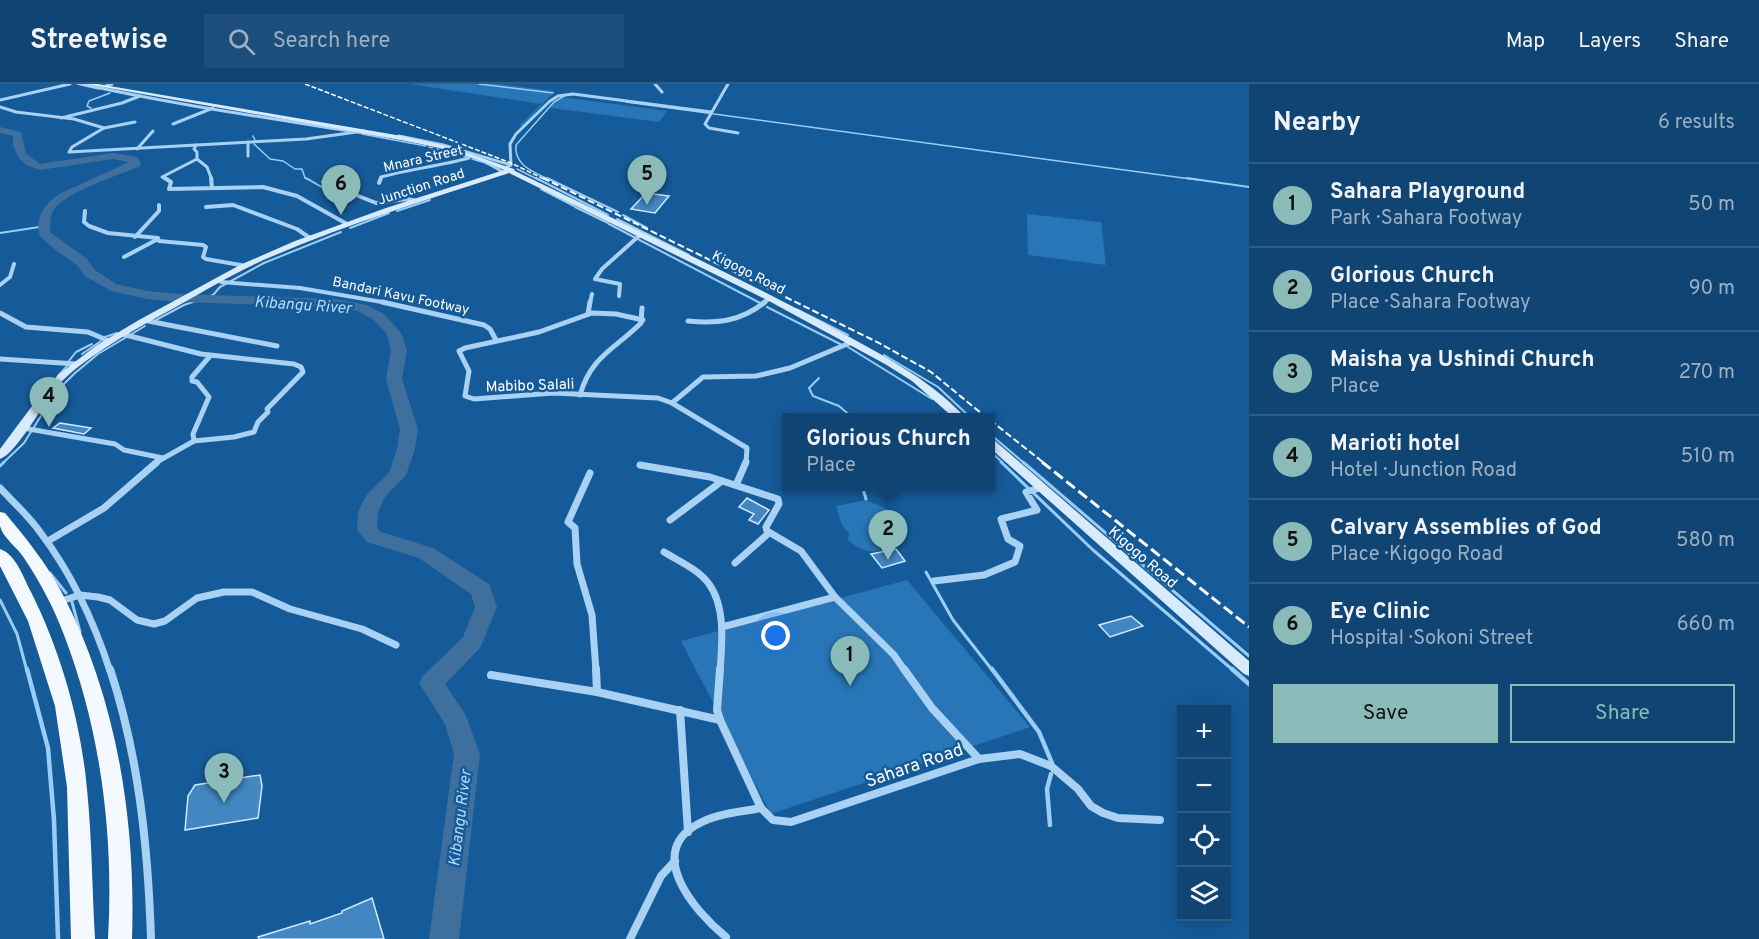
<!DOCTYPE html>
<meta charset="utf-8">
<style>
:root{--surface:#104473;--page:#1e4e7b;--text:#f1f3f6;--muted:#9cb0c4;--line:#305c85;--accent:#8bbbb9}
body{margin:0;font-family:Overpass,sans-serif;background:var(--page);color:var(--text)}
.controls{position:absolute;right:18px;bottom:18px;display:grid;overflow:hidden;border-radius:0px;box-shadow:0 3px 15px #0003}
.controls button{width:54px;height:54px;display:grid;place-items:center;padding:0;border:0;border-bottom:2px solid var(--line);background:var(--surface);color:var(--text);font:30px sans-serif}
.you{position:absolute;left:776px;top:552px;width:21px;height:21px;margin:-15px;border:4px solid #fff;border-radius:50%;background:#1a73e8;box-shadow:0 0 0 9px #1a73e833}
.badge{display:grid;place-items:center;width:39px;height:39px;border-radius:50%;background:var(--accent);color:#111;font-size:20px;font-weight:700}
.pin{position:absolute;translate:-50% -50px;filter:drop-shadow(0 2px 3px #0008)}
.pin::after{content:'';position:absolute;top:32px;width:21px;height:18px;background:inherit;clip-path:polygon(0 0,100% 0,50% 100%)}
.popup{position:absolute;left:782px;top:329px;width:213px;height:78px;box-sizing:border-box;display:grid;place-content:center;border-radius:0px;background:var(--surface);filter:drop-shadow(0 2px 4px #0005);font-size:20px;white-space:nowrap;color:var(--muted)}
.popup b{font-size:22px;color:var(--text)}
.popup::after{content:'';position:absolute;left:50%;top:100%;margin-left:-12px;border:12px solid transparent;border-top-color:var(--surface)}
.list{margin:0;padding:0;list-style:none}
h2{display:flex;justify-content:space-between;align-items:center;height:78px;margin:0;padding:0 24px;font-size:26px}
h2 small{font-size:20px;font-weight:400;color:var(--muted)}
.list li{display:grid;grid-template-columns:39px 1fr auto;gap:18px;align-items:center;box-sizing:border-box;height:84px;padding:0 24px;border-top:2px solid var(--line)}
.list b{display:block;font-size:22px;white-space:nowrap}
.list p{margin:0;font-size:20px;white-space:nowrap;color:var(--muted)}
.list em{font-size:20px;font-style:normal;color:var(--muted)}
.actions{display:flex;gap:12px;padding:18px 24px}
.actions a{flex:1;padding:14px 0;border:2px solid var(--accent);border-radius:0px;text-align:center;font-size:21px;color:var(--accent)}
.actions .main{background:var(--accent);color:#111}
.icon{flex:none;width:33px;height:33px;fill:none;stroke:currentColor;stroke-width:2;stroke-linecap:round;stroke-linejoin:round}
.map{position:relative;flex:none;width:1249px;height:855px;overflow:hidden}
header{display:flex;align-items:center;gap:36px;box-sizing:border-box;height:84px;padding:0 30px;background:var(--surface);border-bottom:2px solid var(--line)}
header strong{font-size:28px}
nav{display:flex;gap:33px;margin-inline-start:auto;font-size:21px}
.search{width:420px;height:54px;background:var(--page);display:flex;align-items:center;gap:15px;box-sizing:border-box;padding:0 21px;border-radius:0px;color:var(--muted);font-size:22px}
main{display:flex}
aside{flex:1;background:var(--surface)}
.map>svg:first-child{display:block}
.green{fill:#2875b7}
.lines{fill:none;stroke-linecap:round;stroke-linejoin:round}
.stream-far3{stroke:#9acdf5;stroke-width:1.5}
.stream-far2{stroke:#9acdf5;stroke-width:2}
.stream-far1{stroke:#9acdf5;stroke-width:3}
.stream{stroke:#9acdf5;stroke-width:4.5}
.river{fill:#3f709d;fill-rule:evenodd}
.building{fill:#4287c2;stroke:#d0e8fd;stroke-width:1.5}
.street-far4{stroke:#a8d1f3;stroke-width:3}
.street-far3{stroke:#a8d1f3;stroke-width:4}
.street-far2{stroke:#a8d1f3;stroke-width:5}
.street-far1{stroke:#a8d1f3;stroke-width:7}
.street{stroke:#a8d1f3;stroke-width:8}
.secondary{fill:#d7ebfc;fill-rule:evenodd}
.primary{fill:#f4f9ff;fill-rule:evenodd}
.rail-far2{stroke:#fff;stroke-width:1.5;stroke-dasharray:5 2;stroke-linecap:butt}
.rail-far1{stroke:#fff;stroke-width:2;stroke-dasharray:7 3;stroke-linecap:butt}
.rail{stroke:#fff;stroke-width:3;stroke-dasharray:11 4.5;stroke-linecap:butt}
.labels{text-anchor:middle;stroke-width:5;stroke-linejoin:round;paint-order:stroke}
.far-street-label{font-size:14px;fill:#fff;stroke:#155b99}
.street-label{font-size:15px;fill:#fff;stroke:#155b99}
.water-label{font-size:16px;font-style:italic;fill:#b5daf9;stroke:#155b99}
.near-street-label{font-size:18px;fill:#fff;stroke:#155b99}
</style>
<header>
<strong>Streetwise</strong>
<div class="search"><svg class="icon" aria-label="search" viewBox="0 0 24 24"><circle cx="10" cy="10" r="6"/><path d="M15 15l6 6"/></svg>Search here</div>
<nav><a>Map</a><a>Layers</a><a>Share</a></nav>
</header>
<main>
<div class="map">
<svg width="1249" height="855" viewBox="0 0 1249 855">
<rect width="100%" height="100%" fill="#155b99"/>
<g class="green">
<polygon points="410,0 499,0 555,7 523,42 519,42 541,20"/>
<polygon points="563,13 569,14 667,27 659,38 551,24 553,18"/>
<polygon points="1027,130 1101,138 1106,181 1028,171"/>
<path d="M866,416L887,425L886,434L894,438V445L883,446L887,465C873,470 859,467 848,456L849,449L842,441L836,422Z"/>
<polygon points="907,496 1030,643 771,730 681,557"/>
</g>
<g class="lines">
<g class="stream-far3">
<polyline points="77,0 99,5"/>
<polyline points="479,0 553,9"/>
<polyline points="626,18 1198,96"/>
<polyline points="91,24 87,22 89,17 110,9"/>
<polyline points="362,50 426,62"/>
<polyline points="253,52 255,56"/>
<polyline points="254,60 270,75 283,77 295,85 302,85 305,94 310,96"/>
<polyline points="429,63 467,73"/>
<polyline points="472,75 482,78"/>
<polyline points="517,85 539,96"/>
<path d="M550,96C534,88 514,82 516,61L554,18L564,12"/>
</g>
<g class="stream-far2">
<polyline points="306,94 332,109 343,122"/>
<polyline points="536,94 608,131"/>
<polyline points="547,94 618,128"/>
<polyline points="1187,94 1249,103"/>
<polyline points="541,105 574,122"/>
<polyline points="575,123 608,139"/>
<polyline points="397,127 430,116"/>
<polyline points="623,131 647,144"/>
<polyline points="617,135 689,171"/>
<polyline points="609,140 762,220"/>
<polyline points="350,144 389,129"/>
<polyline points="0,149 46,142"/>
<polyline points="767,223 842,261"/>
<polyline points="796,225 848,251"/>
<polyline points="154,237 184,221 213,211 220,203 264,179 341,148"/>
<polyline points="105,253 117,249"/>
<polyline points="848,263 932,315"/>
<polyline points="82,270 101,257"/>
<polyline points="884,271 938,303 971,334"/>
<polyline points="68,278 76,268 92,260"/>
<polyline points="58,292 68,281"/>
<polyline points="819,294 809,304 813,312 839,322 853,334"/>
<polyline points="990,350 1024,379"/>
<polyline points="991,368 1003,379"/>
<polyline points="3,379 24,359 56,308 75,289 98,270 145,242"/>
</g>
<g class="stream-far1">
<polyline points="1001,378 1093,466 1234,587"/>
<polyline points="1023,378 1249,572"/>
<polyline points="0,382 4,378"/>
<polyline points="862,402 866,415"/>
<polyline points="926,488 953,536 993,587"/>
<polyline points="50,489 66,509"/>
<polyline points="0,516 17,550 27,587"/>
<polyline points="72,518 80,548"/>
</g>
<g class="stream">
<polyline points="27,585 48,664 54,736 58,855"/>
<polyline points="992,585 1039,648 1052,679"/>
<polyline points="1232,585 1249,600"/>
<polyline points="1050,741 1047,705 1051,690"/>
</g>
<path class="river" d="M0,43L21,48L26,70L40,80L113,69L137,73L141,80L140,82C119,92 61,108 52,129C49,135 51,142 50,148L87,175L95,186L116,200L147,207L180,210L335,215L367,221L384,230L401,249L407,266L402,295L418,345L415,365L406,391L385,413L378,428L377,444L381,448L433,464L489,500L497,523L480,564L445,600L465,630L480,670L459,855H429L454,670L445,640L419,599L423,592L463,553L475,523L471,510L419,474L367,458L357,446L358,428L367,410L389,389L397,365L400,345L386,295L391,266L387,250L374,236L358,227L335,223L180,218L147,215L111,207L85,192L77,181L54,165L40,152C34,133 45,120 59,110L129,78L113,75L40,86L26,81L18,73L13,61V52L0,49Z"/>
</g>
<g class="building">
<polygon points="646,109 669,112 655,129 631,125"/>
<polygon points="60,339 91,344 84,350 53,344"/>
<polygon points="747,414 769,426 758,440 749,436 754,430 739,423"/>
<polygon points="896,465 905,477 882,484 871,470"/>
<polygon points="1131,532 1143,542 1110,553 1099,541"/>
<polygon points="260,691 262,702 258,734 185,746 188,712 195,701"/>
<polygon points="372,814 384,855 259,855 258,853 310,837 310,840 342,829 342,827"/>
</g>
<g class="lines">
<g class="street-far4">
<path d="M82,0C162,18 243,30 324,43C380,52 457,57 504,89"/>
<polyline points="655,0 662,8"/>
<polyline points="728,0 705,40 709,44 738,49"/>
<polyline points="106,2 112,0"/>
<polyline points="0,16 70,0"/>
<polyline points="0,23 16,28 74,35 104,44 72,63 69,68 306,55 364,47"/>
<polyline points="61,34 122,19 140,12"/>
<polyline points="173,40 213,24"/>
<polyline points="104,44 135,38"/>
<polyline points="399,52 443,61 511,81"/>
<polyline points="248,58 248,72"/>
<polyline points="137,65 153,47"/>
<polyline points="197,75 207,83 212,96"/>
<polyline points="507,83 511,81 510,60 516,50 550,17 558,12 573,10 711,28"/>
<polyline points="167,96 162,93 197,75 197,68 194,65 196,61"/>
<path d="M380,96L381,93C410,85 440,82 469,74"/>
</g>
<g class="street-far3">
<polyline points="165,94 171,98 169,105 263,103 297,112 347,140"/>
<polyline points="211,94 212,104"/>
<polyline points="323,98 376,119 407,115 417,117"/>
<polyline points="379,99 381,94"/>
<polyline points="206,123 233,121 297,145 310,154"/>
<polyline points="85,127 84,138 89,142 108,149 158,154 159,157 203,161 206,163 203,173 206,175 246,182"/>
<polyline points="135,153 159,127 159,121"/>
<polyline points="124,173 158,155"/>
<polyline points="221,198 300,204 388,219"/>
<polyline points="0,201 10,193 14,180"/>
<polyline points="619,212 620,200 595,195 602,185 640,151"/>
<polyline points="590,219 592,210"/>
<polyline points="763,219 770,214"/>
</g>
<g class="street-far2">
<polyline points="382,218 484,241 490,245 496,256"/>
<polyline points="0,229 26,243 88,248 109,257"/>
<polyline points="588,230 590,218"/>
<polyline points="643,236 616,230 592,229 539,248 465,264 459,267 469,287 465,312 474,315 553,309 658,314 672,319 747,364 746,379"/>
<polyline points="148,237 277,262"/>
<path d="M688,237C718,240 741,237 765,218"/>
<polyline points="122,250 201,270 294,280 301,283 303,288 267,325 268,328 258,338 254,348 234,353 194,357 193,350 209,313 197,298 192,297 192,293 210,272"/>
<polyline points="0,275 77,280"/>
<path d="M580,311C591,272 615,265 641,239L642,224"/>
<polyline points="672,319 703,293 756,292 790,284 852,258"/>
<polyline points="23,344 115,360 124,366 163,374"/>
<polyline points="155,379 194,357"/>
</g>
<g class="street-far1">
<polyline points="640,381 710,393 778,415 779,420 766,443 767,447 801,467 835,513 894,571 905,587"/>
<polyline points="590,389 568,438 575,444 577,480 592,531 596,587"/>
<polyline points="736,401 746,378"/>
<path d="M0,404C13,418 29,432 40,448C72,490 94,538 110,587"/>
<polyline points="670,436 722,397"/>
<polyline points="48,457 104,424 157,378"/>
<path d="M664,468C679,477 699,486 709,500C726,523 722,561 720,587"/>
<polyline points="735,479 769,449"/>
<polyline points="934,497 984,491 1015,478 1020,462 1008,455 1001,435 1037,426 1026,408 1040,404"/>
<polyline points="58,518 80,511 98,513 110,516 137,536 154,540 165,537 197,514 224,508 252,508 290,525 362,545 396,561"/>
<polyline points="722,543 835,513"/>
</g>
<g class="street">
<path d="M110,585C139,673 148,763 151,855"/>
<polyline points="596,585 597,608"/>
<polyline points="720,585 717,626 720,636 761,724 773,736 791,738 979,675 1020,670 1051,682 1078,705 1091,722 1103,729 1118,734 1160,736"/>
<polyline points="904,585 932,624 979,675"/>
<polyline points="491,591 597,608 720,636"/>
<polyline points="680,626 688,748"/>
<path d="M726,853C694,827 642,766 702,738C720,729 741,728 761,724"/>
<polyline points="630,855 661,792 675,777"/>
</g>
<g class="secondary">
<path d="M86,0H98L402,52L450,63L514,85L515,87C617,137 721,184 822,238C872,266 926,291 966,334H954L912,297L885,280L767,216L509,89C430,115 350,139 273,172C239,186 208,205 176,223C152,236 128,249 105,264C87,276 69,288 56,304C43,320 16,370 0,375V365L41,310L58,291L97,261L139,236L240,181L295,157L386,124L504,86C472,71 437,63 402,56Z"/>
<polygon points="990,355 994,356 1249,577 1249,592 1244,590 990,364"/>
</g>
<g class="primary">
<path d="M0,428L5,429C26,454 46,479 61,507C117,613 136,737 132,855H108C114,752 101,647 64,551C54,524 40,498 24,474C18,464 2,453 0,442C0,438 0,432 0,428Z"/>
<path d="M0,465C16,470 24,495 31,508C61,568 81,638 87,705C92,755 92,805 95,855H71L67,703L55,622L28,537L0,482Z"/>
</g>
<polyline class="rail-far2" points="305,0 511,79 546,96"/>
<g class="rail-far1">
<polyline points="543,94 879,259 931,288 987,334"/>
<polyline points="990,336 1044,379"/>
</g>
<polyline class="rail" points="1042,378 1249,543"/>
</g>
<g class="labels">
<g class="far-street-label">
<text transform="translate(423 74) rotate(-13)" y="5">Mnara Street</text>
<text transform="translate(421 102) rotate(-18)" y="5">Junction Road</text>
<text transform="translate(749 188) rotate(27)" y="5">Kigogo Road</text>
<text transform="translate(401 211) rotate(12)" y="5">Bandari Kavu Footway</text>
</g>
<g class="street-label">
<text transform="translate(530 301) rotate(-2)" y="5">Mabibo Salali</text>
<text transform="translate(1143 473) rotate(41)" y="5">Kigogo Road</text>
</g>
<g class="water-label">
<text transform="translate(303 220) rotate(4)" y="6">Kibangu River</text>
<text transform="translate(459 734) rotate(-83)" y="6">Kibangu River</text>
</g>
<g class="near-street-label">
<text transform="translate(914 681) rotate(-19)" y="6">Sahara Road</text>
</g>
</g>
</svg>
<div class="controls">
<button>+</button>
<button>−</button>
<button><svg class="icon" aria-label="locate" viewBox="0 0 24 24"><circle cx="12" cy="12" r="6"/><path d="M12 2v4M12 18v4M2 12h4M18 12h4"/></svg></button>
<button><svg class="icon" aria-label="layers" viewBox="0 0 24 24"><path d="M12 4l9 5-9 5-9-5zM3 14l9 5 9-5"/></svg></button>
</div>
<div class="you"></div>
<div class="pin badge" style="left:850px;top:602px">1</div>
<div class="pin badge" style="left:888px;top:476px">2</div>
<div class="popup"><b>Glorious Church</b>Place</div>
<div class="pin badge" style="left:224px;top:719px">3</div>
<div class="pin badge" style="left:49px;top:343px">4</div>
<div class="pin badge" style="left:647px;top:121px">5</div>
<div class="pin badge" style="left:341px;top:131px">6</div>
</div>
<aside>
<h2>Nearby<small>6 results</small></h2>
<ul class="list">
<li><span class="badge">1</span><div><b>Sahara Playground</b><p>Park · Sahara Footway</p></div><em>50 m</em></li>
<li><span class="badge">2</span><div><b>Glorious Church</b><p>Place · Sahara Footway</p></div><em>90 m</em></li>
<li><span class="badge">3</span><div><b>Maisha ya Ushindi Church</b><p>Place</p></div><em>270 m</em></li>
<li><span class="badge">4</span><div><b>Marioti hotel</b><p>Hotel · Junction Road</p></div><em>510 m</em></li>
<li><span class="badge">5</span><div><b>Calvary Assemblies of God</b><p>Place · Kigogo Road</p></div><em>580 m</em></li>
<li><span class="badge">6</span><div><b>Eye Clinic</b><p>Hospital · Sokoni Street</p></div><em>660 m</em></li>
</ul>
<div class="actions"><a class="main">Save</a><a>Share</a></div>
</aside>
</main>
